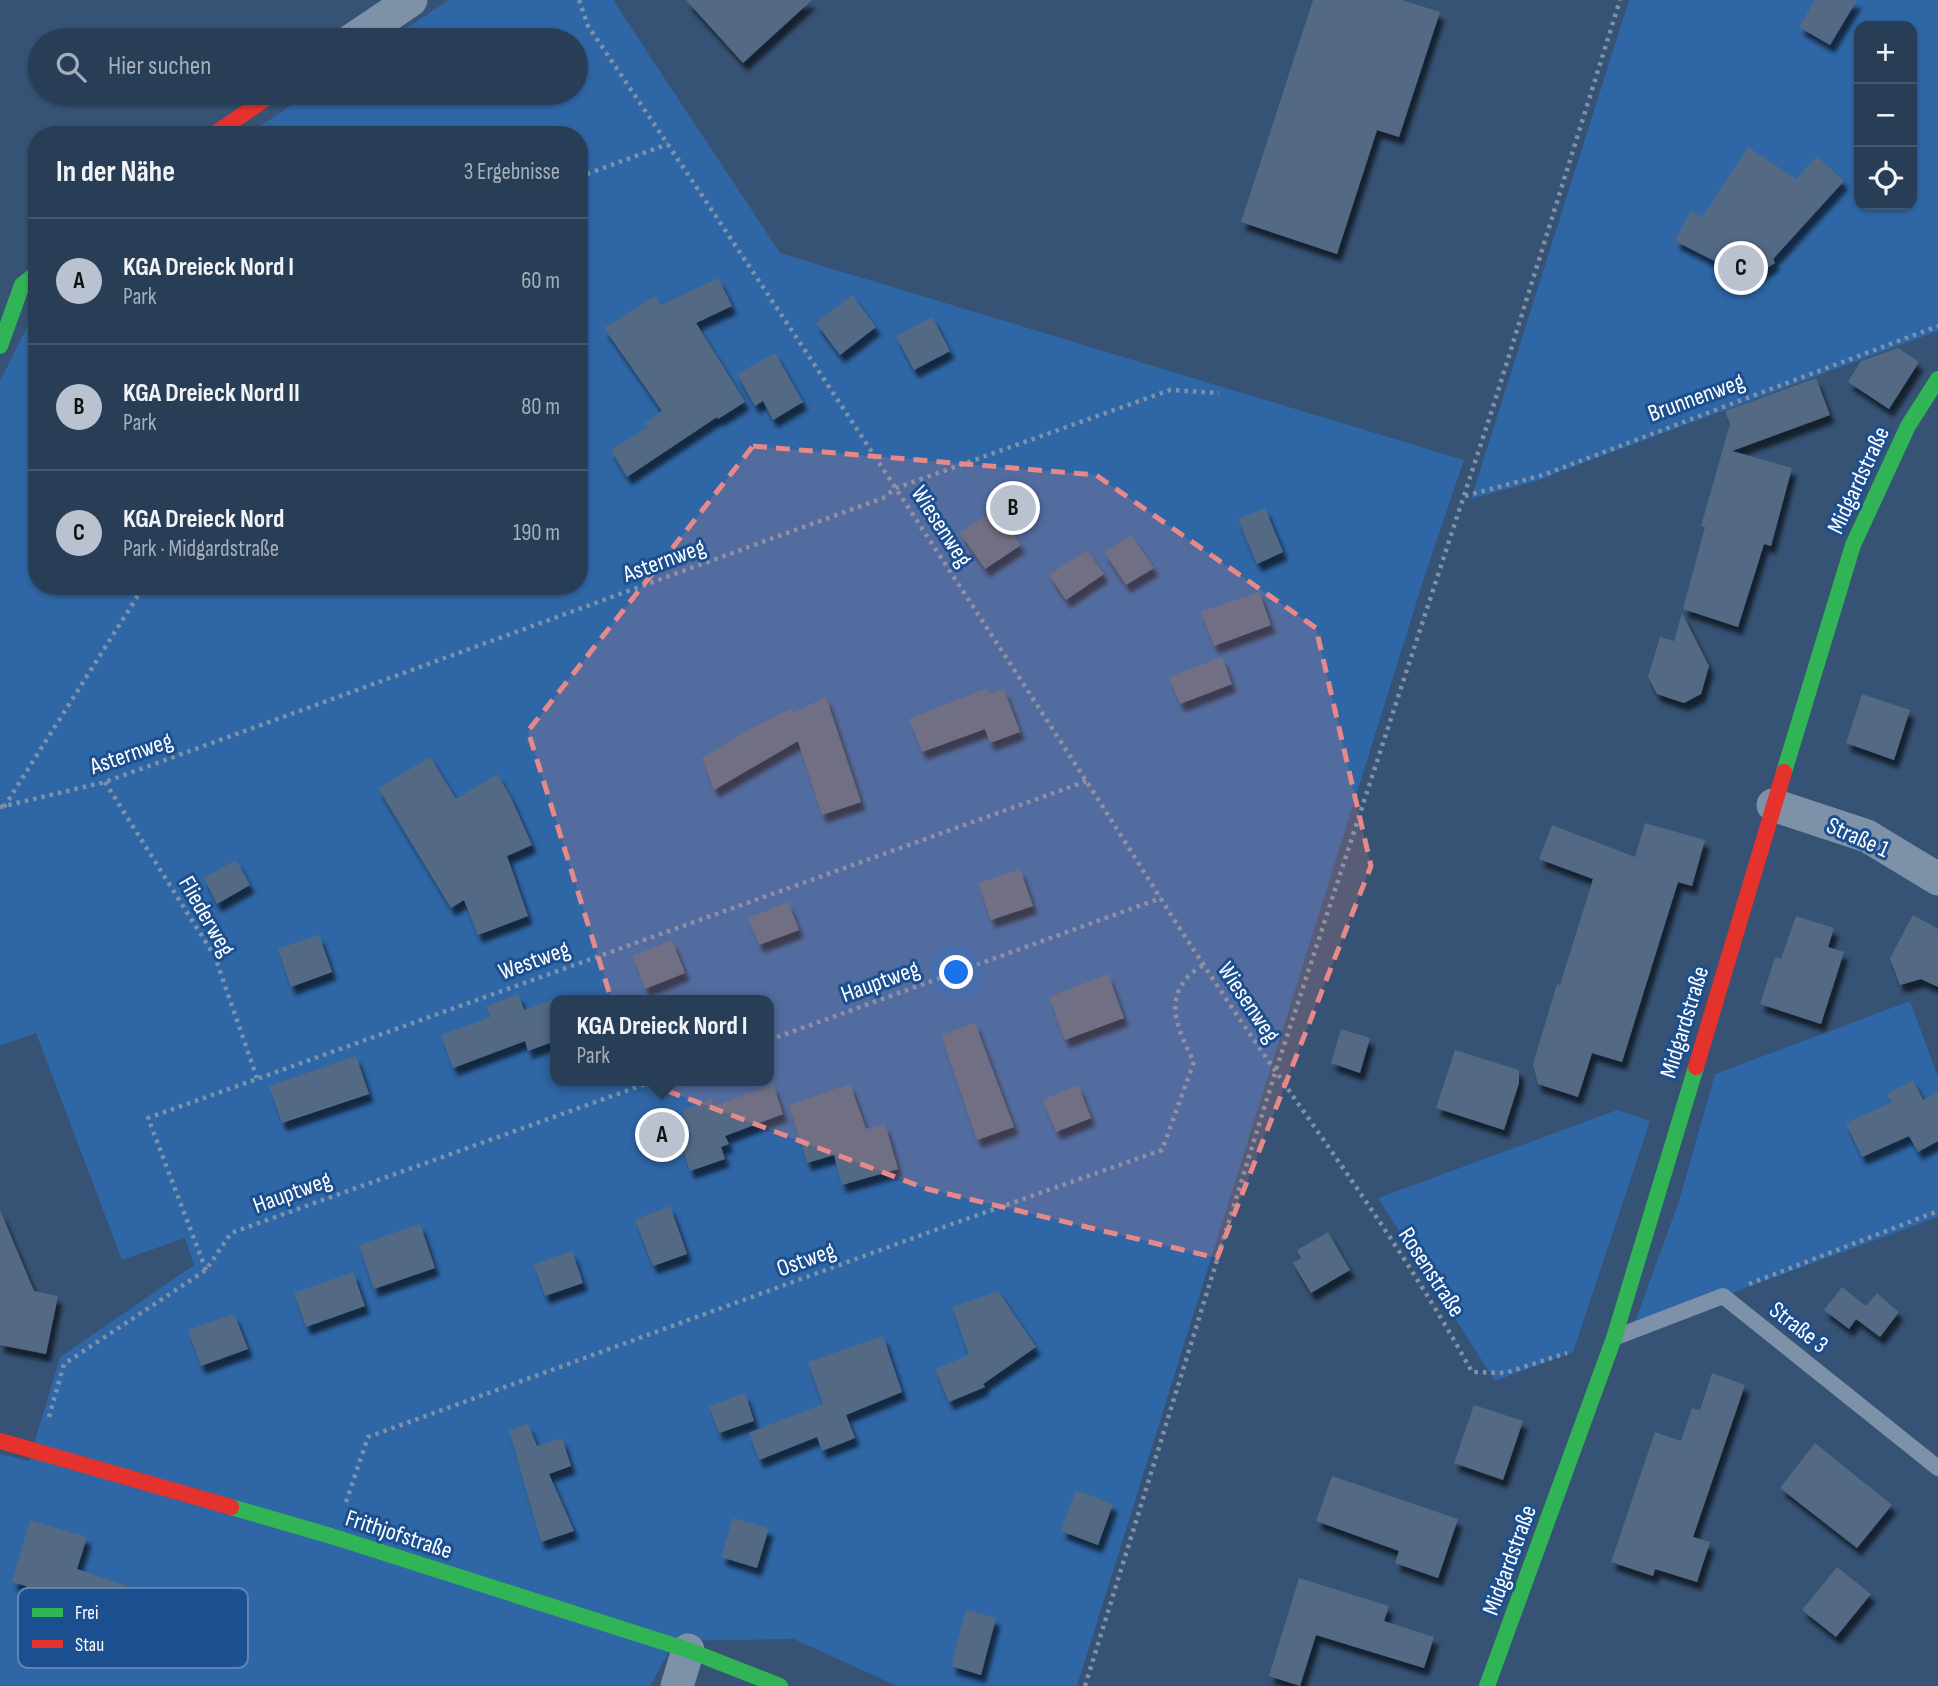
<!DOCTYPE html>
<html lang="de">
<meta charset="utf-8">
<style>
:root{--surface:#283e57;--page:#344961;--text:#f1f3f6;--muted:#a5aeba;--line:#44576d;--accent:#b9c2ce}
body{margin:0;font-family:"Sofia Sans Condensed",sans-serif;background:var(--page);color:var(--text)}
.controls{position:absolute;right:21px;top:21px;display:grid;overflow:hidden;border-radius:14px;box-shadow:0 2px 5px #0004}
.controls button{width:63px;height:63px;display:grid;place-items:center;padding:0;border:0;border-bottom:2px solid var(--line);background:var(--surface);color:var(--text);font:35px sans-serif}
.you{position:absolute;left:957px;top:973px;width:24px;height:24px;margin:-18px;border:5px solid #fff;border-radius:50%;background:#1a73e8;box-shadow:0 0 0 10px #1a73e833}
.badge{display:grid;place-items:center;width:46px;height:46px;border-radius:50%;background:var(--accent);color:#111;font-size:23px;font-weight:700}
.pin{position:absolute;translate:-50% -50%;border:4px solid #fff;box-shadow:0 2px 7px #0006}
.popup{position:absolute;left:550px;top:995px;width:224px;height:91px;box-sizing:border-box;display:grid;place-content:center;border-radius:14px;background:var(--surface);filter:drop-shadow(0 2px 5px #0005);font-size:23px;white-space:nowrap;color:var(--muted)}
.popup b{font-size:26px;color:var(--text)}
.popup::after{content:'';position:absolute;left:50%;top:100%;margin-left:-14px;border:14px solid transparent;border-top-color:var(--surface)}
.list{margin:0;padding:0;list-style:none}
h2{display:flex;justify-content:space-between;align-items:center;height:91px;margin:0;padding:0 28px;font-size:30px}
h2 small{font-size:23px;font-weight:400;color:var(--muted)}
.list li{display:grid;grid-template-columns:46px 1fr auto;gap:21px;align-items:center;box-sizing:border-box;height:126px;padding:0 28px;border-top:2px solid var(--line)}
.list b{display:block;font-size:26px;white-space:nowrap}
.list p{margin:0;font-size:23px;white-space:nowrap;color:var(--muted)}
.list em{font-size:23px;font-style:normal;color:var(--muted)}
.icon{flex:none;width:38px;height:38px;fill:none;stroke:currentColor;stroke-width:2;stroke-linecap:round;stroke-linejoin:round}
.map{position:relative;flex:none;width:1938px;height:1686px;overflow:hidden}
.search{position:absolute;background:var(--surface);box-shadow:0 2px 5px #0004;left:28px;top:28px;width:560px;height:77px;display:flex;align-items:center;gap:18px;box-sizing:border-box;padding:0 24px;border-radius:38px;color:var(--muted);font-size:26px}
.panel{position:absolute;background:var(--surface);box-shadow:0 2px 5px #0004;left:28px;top:126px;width:560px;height:469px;border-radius:28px}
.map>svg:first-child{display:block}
.green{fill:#2f66a5;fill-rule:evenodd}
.building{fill:#526984;filter:url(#shadow)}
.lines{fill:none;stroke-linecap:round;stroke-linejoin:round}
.path{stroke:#7d92a8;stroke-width:4.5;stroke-dasharray:3.5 5;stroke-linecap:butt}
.lane{stroke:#7d92a8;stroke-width:16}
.street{stroke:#7d92a8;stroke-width:33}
.fast{stroke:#30b455;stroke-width:16}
.jam{stroke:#e5322d;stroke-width:16}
.marked{fill:#e88989;fill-opacity:0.2;stroke:#e88989;stroke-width:5;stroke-dasharray:14 9;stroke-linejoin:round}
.labels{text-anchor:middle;stroke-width:6;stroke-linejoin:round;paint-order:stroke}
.street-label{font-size:24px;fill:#fff;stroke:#1b4f8f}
.key{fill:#1b4f8f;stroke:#5f84b1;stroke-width:2}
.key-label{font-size:19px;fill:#fff}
</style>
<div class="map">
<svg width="1938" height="1686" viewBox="0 0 1938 1686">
<defs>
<filter id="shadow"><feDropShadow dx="4.5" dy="8" stdDeviation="2" flood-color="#0009"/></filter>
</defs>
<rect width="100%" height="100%" fill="#365274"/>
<g class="green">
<path d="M449,0H613L780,253L1464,460L1426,572L1077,1686H897L794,1639L675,1641L650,1686H0V1454L29,1461L60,1357L194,1265L185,1238L122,1260L36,1033L0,1046V381L37,307V586H579V135H247L309,93H576V40H388ZM555,1000H769V1081H555Z"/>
<path d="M1629,0H1938V331L1556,473L1544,479L1471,499ZM1859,26H1912V205H1859Z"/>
<polygon points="1910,1001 1938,1077 1938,1217 1632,1330 1679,1201 1715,1074"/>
<polygon points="1617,1110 1650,1121 1573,1352 1495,1381 1378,1198"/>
</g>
<g class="building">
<polygon points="686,0 812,0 743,63"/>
<polygon points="1313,0 1402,0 1440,12 1399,137 1377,130 1337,254 1241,222"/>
<polygon points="1815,0 1857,0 1830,45 1799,27"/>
<polygon points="1748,147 1796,179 1817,156 1844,181 1773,259 1775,263 1750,279 1675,241 1690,211 1702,217"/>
<polygon points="718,278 732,306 696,323 745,402 718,419 717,417 627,477 611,450 648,427 645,423 662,411 604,328 655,296 661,305"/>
<polygon points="852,295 876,327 840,355 816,323"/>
<polygon points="932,317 950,351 914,370 896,336"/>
<polygon points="1898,348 1919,362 1889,409 1848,382 1861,361"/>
<polygon points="775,353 803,402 773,420 763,401 755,406 737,374"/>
<polygon points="1816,378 1830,415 1732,451 1792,468 1771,546 1764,544 1738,627 1683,609 1705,527 1701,526 1730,424 1725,411"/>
<polygon points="1265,508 1283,552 1257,564 1238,519"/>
<polygon points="996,509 1021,545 985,569 960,533"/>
<polygon points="1131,535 1154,568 1126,585 1104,552"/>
<polygon points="1087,550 1104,574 1066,600 1049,575"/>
<polygon points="1259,592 1271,625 1214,646 1201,612"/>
<polygon points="1682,613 1709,666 1701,694 1684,703 1657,694 1648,677 1660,637 1674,641"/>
<polygon points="1222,657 1232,684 1180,704 1169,677"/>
<polygon points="987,688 990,694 1004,689 1020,732 990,743 985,729 922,752 909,719"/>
<polygon points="1862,694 1910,710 1894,760 1846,743"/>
<polygon points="826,697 861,802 822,815 798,741 714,790 702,758 745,732 791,708 793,713"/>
<polygon points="430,757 456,799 497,774 511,798 532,845 507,856 528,916 478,935 464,900 451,908 378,788"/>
<polygon points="1645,823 1705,840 1692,886 1678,882 1622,1062 1592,1053 1578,1097 1538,1084 1533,1064 1557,984 1560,985 1593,879 1539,859 1552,825 1635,857"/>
<polygon points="236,860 250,885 217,904 204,878"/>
<polygon points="1020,869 1033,906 991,920 978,883"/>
<polygon points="788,902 799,930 759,945 748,918"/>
<polygon points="1913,915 1938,929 1938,987 1921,979 1900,985 1890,958"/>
<polygon points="1796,916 1834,928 1828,947 1844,952 1821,1024 1760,1004 1775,957 1781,959"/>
<polygon points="319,935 332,972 291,987 278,949"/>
<polygon points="672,940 685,973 645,989 633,956"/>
<polygon points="1108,974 1124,1018 1065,1040 1049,997"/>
<polygon points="518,994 524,1010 555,999 555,1041 528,1051 525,1041 453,1068 441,1035 490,1017 486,1006"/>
<polygon points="975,1023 1014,1127 977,1140 941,1035"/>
<polygon points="1341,1029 1370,1038 1360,1073 1331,1063"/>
<polygon points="1455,1050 1519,1070 1519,1083 1504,1130 1436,1108"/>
<polygon points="356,1056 369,1094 282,1123 269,1086"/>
<polygon points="1913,1080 1923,1100 1938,1092 1938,1141 1918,1152 1909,1136 1862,1157 1846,1123 1892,1102 1887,1094"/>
<polygon points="773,1084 783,1114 725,1136 729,1144 721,1147 725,1159 690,1171 680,1140 691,1136 682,1110 712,1099 714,1106"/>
<polygon points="850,1084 866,1129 885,1124 898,1169 842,1185 834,1155 807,1163 789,1105"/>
<polygon points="1078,1085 1091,1118 1056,1132 1043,1100"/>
<polygon points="670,1206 687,1254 653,1266 635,1220"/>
<polygon points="0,1210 34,1291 58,1296 46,1354 0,1345"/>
<polygon points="420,1224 435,1268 374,1289 359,1245"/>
<polygon points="1328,1232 1350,1270 1311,1293 1293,1263 1301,1258 1297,1250"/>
<polygon points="572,1251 583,1283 545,1296 534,1264"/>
<polygon points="353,1272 365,1306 306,1327 294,1293"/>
<polygon points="1842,1287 1866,1306 1877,1293 1899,1312 1880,1337 1856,1319 1849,1329 1824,1310"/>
<polygon points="998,1291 1036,1347 983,1384 985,1387 949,1402 935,1369 969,1355 952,1307"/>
<polygon points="234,1314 248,1349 201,1366 188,1330"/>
<polygon points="883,1336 902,1392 846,1415 855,1438 822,1451 817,1437 759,1460 749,1433 823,1404 808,1362"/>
<polygon points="1712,1373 1745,1385 1693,1537 1710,1542 1697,1582 1655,1569 1653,1576 1611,1562 1655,1432 1681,1441 1692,1408 1700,1410"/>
<polygon points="745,1393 754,1421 719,1433 709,1406"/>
<polygon points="1474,1405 1523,1421 1503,1480 1454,1463"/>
<polygon points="528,1424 537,1446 562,1438 571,1466 549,1474 574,1531 541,1542 509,1430"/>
<polygon points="1815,1443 1892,1505 1857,1548 1780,1488"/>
<polygon points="1332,1476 1458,1519 1438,1578 1395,1563 1399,1551 1316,1521"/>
<polygon points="1076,1490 1113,1504 1098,1545 1061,1531"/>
<polygon points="733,1518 769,1528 757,1568 721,1557"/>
<polygon points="30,1520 87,1537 77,1569 229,1620 180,1634 67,1598 60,1620 38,1613 26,1586 12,1582"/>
<polygon points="1837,1567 1871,1594 1836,1637 1802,1610"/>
<polygon points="1299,1578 1389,1606 1384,1621 1434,1637 1424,1668 1316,1635 1300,1686 1269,1676"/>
<polygon points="966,1610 996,1618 981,1675 951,1666"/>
</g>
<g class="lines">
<g class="path">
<path d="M579,0L588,26C756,274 920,524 1083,776C1124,839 1163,904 1205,967C1293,1102 1394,1230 1472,1372L1505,1373L1567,1353"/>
<polyline points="579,177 668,144"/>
<polyline points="1465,496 1543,475 1938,326"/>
<polyline points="105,782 215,957 257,1078"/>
<polyline points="0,807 105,782 883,498 896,488 1170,390 1219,393"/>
<polyline points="4,807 144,586"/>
<polyline points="769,1040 1161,898"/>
<polyline points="206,1270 148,1118 1087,781"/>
<polyline points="1749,1284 1938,1211"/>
<polyline points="49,1417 64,1364 206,1270 231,1233 654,1081"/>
<path d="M346,1502L368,1437L938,1229L1162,1150L1194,1062C1181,1036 1164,1005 1186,979C1190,973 1198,969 1203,965"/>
<polyline points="1085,1686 1275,1073 1493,407 1620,0"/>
</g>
<polyline class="lane" points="1616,1337 1723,1296 1938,1468"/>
<g class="street">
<polyline points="352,40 411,0"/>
<polyline points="1773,805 1867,836 1938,879"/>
<polyline points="677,1686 688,1650"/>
</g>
<g class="fast">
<polyline points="0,346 22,285 37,273"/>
<polyline points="1784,772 1853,545 1908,426 1938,379"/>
<polyline points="231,1507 331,1536 688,1650 780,1686"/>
<polyline points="1487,1686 1614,1338 1696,1067"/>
</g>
<g class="jam">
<polyline points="213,135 274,93"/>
<polyline points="1696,1067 1784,772"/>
<polyline points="0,1441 231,1507"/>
</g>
</g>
<path class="marked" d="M753,446L1096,475L1316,628L1371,866L1217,1258L927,1189L636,1079L528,731Z"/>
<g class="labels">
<g class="street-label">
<text transform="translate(1696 397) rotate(-20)" y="8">Brunnenweg</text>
<text transform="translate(1858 480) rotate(-65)" y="8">Midgardstraße</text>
<text transform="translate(942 526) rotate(57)" y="8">Wiesenweg</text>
<text transform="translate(664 560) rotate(-20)" y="8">Asternweg</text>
<text transform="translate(131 753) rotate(-19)" y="8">Asternweg</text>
<text transform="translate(1858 837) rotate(24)" y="8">Straße 1</text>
<text transform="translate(207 916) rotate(60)" y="8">Fliederweg</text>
<text transform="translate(534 960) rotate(-20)" y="8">Westweg</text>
<text transform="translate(880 981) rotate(-20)" y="8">Hauptweg</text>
<text transform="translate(1249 1002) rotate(56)" y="8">Wiesenweg</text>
<text transform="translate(1684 1022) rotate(-73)" y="8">Midgardstraße</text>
<text transform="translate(292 1192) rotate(-20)" y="8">Hauptweg</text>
<text transform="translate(806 1259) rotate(-20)" y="8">Ostweg</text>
<text transform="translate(1432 1272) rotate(57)" y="8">Rosenstraße</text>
<text transform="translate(1799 1327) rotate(38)" y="8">Straße 3</text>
<text transform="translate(399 1534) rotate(18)" y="8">Frithjofstraße</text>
<text transform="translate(1509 1560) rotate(-70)" y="8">Midgardstraße</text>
</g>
</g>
<rect x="18" y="1588" width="230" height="80" rx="10" class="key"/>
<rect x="32" y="1608" width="31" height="9" fill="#30b455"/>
<rect x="32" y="1640" width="31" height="8" fill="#e5322d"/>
<g class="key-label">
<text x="75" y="1619">Frei</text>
<text x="75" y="1651">Stau</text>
</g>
</svg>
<div class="controls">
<button>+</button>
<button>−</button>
<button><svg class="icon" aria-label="locate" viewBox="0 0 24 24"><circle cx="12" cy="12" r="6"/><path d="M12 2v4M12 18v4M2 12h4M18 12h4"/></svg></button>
</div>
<div class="you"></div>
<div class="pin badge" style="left:662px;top:1135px">A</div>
<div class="popup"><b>KGA Dreieck Nord I</b>Park</div>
<div class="pin badge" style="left:1013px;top:508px">B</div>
<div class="pin badge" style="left:1741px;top:268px">C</div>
<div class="search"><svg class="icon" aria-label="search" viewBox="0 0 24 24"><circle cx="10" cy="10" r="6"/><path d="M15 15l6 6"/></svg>Hier suchen</div>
<section class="panel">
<h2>In der Nähe<small>3 Ergebnisse</small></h2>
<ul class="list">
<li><span class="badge">A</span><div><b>KGA Dreieck Nord I</b><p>Park</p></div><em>60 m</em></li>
<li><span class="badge">B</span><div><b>KGA Dreieck Nord II</b><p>Park</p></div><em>80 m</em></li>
<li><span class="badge">C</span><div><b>KGA Dreieck Nord</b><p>Park · Midgardstraße</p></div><em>190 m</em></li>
</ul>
</section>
</div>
